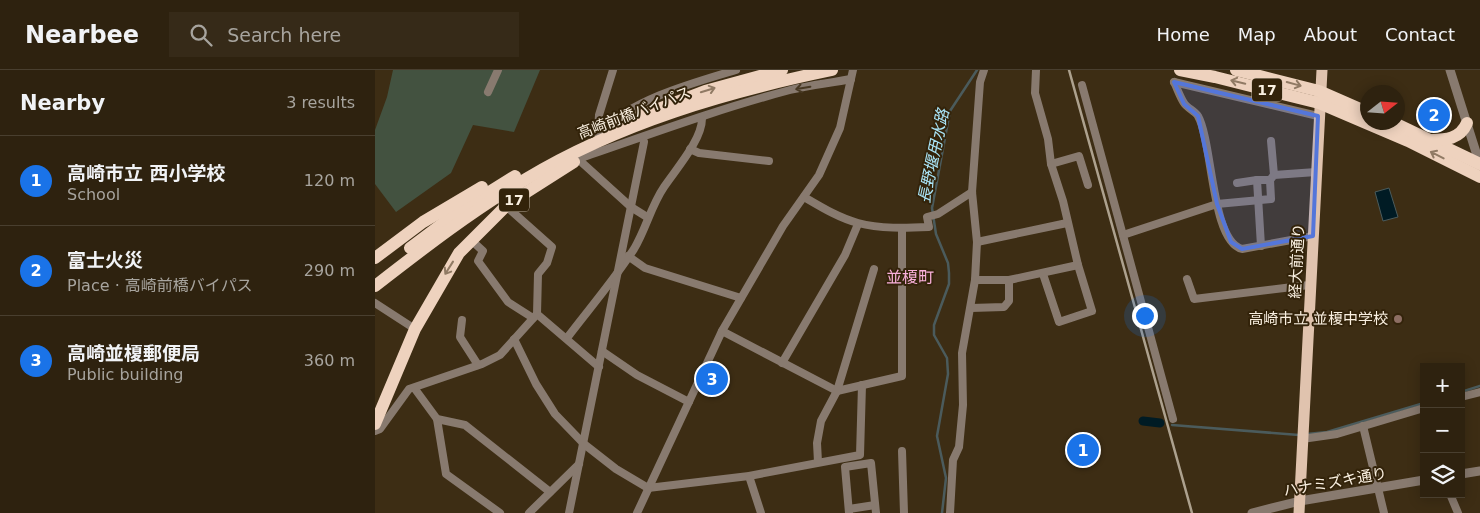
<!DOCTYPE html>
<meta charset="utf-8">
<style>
:root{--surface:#2e220f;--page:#362a18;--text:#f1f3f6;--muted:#a7a49e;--line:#493f2f;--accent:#1a73e8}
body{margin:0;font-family:"DejaVu Sans","Noto Sans JP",sans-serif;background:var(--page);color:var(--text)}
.controls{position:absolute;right:15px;bottom:15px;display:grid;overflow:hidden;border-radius:0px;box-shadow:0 2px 12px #0003}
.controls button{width:45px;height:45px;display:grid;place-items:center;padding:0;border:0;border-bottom:1px solid var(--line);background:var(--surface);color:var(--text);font:25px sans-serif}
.compass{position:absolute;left:985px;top:15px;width:45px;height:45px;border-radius:50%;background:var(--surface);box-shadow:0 2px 12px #0003;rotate:73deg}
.you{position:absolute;left:769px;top:245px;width:18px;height:18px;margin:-12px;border:4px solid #fff;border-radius:50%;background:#1a73e8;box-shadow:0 0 0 8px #1a73e833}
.badge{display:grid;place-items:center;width:32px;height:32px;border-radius:50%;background:var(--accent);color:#fff;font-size:16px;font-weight:700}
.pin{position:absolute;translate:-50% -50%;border:2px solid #fff;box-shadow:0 1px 5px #0006}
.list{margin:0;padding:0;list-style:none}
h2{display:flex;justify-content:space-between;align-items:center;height:65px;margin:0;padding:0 20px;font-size:21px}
h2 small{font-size:16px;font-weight:400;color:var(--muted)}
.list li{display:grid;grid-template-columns:32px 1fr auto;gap:15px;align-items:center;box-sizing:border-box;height:90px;padding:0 20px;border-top:1px solid var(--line)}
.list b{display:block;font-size:19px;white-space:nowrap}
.list p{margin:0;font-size:16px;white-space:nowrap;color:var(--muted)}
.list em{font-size:16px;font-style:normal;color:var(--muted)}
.icon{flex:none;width:28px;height:28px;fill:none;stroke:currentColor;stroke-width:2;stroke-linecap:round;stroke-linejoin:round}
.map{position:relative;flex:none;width:1105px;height:443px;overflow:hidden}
header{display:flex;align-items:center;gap:30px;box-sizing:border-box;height:70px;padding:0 25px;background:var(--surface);border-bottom:1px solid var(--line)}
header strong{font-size:24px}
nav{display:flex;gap:28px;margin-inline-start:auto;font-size:18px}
.search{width:350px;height:45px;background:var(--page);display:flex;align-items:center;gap:12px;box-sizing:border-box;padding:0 18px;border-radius:0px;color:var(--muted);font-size:19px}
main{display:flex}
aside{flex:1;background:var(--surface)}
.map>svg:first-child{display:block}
.green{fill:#435240}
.water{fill:#001b24;stroke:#4b5b5c}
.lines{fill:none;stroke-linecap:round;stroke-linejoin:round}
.stream{stroke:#4b5b5c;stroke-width:2.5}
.canal{stroke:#001b24;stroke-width:9}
.minor{stroke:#887a6f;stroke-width:8}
.tertiary{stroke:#887a6f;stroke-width:9}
.primary{stroke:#e0c3ae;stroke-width:11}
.trunk{stroke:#eed2be;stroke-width:12}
.rail{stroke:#ada18e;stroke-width:2.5}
.oneway{stroke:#907a64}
.oneway2{stroke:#483923}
.marked{fill:#5476da;fill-opacity:0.2;stroke:#5476da;stroke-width:4;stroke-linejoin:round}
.education-dot{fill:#8d6e63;stroke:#33230a;stroke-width:2}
.labels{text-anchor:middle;stroke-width:4;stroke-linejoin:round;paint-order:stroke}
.shield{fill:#33230a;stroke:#beb2a0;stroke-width:1}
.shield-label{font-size:14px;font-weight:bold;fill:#f9efe0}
.street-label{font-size:15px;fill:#f9efe0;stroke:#33230a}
.poi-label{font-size:15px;fill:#f9efe0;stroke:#33230a;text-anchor:end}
.water-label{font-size:16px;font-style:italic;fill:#aae5f8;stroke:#33230a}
.neighbourhood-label{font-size:16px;fill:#f8afda;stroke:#33230a}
</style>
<header>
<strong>Nearbee</strong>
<div class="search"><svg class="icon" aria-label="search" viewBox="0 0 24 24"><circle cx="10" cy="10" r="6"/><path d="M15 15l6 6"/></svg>Search here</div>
<nav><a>Home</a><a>Map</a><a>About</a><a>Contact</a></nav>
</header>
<main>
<aside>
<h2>Nearby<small>3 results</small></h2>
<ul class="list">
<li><span class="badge">1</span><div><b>高崎市立 西小学校</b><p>School</p></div><em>120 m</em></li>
<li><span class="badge">2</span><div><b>富士火災</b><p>Place · 高崎前橋バイパス</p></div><em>290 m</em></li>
<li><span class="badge">3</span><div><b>高崎並榎郵便局</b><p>Public building</p></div><em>360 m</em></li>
</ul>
</aside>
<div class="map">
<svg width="1105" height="443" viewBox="0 0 1105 443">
<rect width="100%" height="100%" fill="#3d2d14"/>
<polygon class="green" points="18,0 165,0 139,62 98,55 76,103 21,142 0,114 0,60 12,27"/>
<polygon class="water" points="1014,118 1023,147 1008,151 1000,122"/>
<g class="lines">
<g class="stream">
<polyline points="1086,322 1105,316"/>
<polyline points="797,355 924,365"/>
<polyline points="932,364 952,362 1049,333"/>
<polyline points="567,443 571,408 562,366 573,304 572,288 559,265 559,255 574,214 574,203 573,193 561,164 557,138 575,41 602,0"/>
</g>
<polyline class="canal" points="768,351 785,353"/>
<g class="minor">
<polyline points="661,0 660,23 673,69 676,94 688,131 703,195 717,241 684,252 668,204"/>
<path d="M799,12C802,18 805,27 809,33C812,38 820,41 823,46C838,73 836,171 867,179L938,166"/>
<polyline points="799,12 943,46"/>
<polyline points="707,15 798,349"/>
<polyline points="113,22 123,0"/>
<path d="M223,63C259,29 314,14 361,0"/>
<polyline points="223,63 224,45 238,0"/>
<polyline points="896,71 899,105"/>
<polyline points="315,79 324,83 394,91"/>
<polyline points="676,94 704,86 713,115"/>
<polyline points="862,113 882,110"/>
<path d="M429,127C446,137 464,148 483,153C505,159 531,158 554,157L552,147L563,144L597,122"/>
<path d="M272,147L256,137L203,89C273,65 343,39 415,20C435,15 456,13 476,9"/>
<polyline points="748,165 842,134 896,129 895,110 899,105 941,102"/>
<polyline points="96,170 108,181 103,191 133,232 158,248"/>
<polyline points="602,172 692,153"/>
<polyline points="886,176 882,110 895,110"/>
<polyline points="253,186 270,198 366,228"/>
<polyline points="812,209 819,229 934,215"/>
<polyline points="600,210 634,210 703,195"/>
<polyline points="0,233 40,259"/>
<polyline points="596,238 629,237 634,231 634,210"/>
<polyline points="162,244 224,297"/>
<polyline points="87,250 85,267 103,295"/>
<polyline points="347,261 462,321 527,306 527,158"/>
<path d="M192,268C214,239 239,210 259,179C271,159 276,136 289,117C301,99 328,69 327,47"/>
<polyline points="139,269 161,314 180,344 209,374 241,399 273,418 374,406 485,385 487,315"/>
<polyline points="227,281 262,305 314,332"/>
<polyline points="407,293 470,185 483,154"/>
<polyline points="40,319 62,349 90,355 175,422"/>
<polyline points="1086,327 1105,322"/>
<polyline points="62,349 71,404 125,443"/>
<polyline points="988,356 1009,443"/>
<polyline points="0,361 5,359 34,319 107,294 125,285 162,244 163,204 172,193 177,177 131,136"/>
<polyline points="927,369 962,364 1049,338"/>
<polyline points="527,381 529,443"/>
<polyline points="443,392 442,373 446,351 462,321 499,199"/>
<polyline points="374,406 386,443"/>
<polyline points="1075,424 1083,443"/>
<polyline points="474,439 500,435"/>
<polyline points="154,443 204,394"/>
<polyline points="194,443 269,72"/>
<polyline points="262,443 347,261 408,156 444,105 465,58 478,0"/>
<polyline points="474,443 470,397 496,393 501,443"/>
<polyline points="575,443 578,390 584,377 588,335 587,283 600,210 602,172 597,122 605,12 609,0"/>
</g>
<g class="tertiary">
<polyline points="1075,0 1105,95"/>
<polyline points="1086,404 1105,401"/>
<polyline points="877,443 925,431 1049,410"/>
</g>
<polyline class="primary" points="924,443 947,0"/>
<g class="trunk">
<polyline points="805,0 840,7 944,33 1033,71 1105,107"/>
<polyline points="861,0 944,21 992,42"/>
<polyline points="252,51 330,21 407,0"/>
<polyline points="1017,52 1105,94"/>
<path d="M1056,70C1071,70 1085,69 1092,53"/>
<polyline points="35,178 87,139 140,106"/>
<polyline points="0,188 48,152 107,117"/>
<path d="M0,216C49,178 98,140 151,109C244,53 351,22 457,0"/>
<polyline points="0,354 40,259 84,183 133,134 199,92"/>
</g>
<polyline class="rail" points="694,0 817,443"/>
</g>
<defs><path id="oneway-shaft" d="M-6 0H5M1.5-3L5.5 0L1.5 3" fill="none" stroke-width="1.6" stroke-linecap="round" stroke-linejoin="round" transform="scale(1.25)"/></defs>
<g class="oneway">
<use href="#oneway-shaft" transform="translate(863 12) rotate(-166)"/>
<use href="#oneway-shaft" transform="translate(919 14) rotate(15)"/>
<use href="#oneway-shaft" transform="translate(333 20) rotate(-17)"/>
<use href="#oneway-shaft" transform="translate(1062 85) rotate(-153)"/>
<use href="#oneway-shaft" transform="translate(74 198) rotate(122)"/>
</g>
<use class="oneway2" href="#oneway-shaft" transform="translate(428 18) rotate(170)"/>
<path class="marked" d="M799,12L943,46L938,166L867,179L856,172L842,134L823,46L809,34Z"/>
<circle class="education-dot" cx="1023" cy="249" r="5"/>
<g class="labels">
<g class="shield">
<rect x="877" y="8.5" width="30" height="23" rx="4"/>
<rect x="124" y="118.5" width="30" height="23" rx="4"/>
</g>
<g class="shield-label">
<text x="892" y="25">17</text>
<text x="139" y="135">17</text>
</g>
<g class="street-label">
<text transform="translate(259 43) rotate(-21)" y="5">高崎前橋バイパス</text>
<text transform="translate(922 191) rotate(-87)" y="5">経大前通り</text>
<text transform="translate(960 412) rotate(-10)" y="5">ハナミズキ通り</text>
</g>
<g class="poi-label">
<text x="1013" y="254">高崎市立 並榎中学校</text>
</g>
<g class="water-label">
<text transform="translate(558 86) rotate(-78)" y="6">長野堰用水路</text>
</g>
<g class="neighbourhood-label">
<text x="535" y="213">並榎町</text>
</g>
</g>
</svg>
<div class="controls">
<button>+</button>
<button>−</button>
<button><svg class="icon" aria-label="layers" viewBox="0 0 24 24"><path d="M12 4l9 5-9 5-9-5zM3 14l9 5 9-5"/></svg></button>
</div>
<svg class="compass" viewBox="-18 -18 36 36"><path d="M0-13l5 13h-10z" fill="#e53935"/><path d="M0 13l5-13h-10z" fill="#a7a49e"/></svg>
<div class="you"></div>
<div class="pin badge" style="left:708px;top:380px">1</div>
<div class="pin badge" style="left:1059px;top:45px">2</div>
<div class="pin badge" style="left:337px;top:309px">3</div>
</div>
</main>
